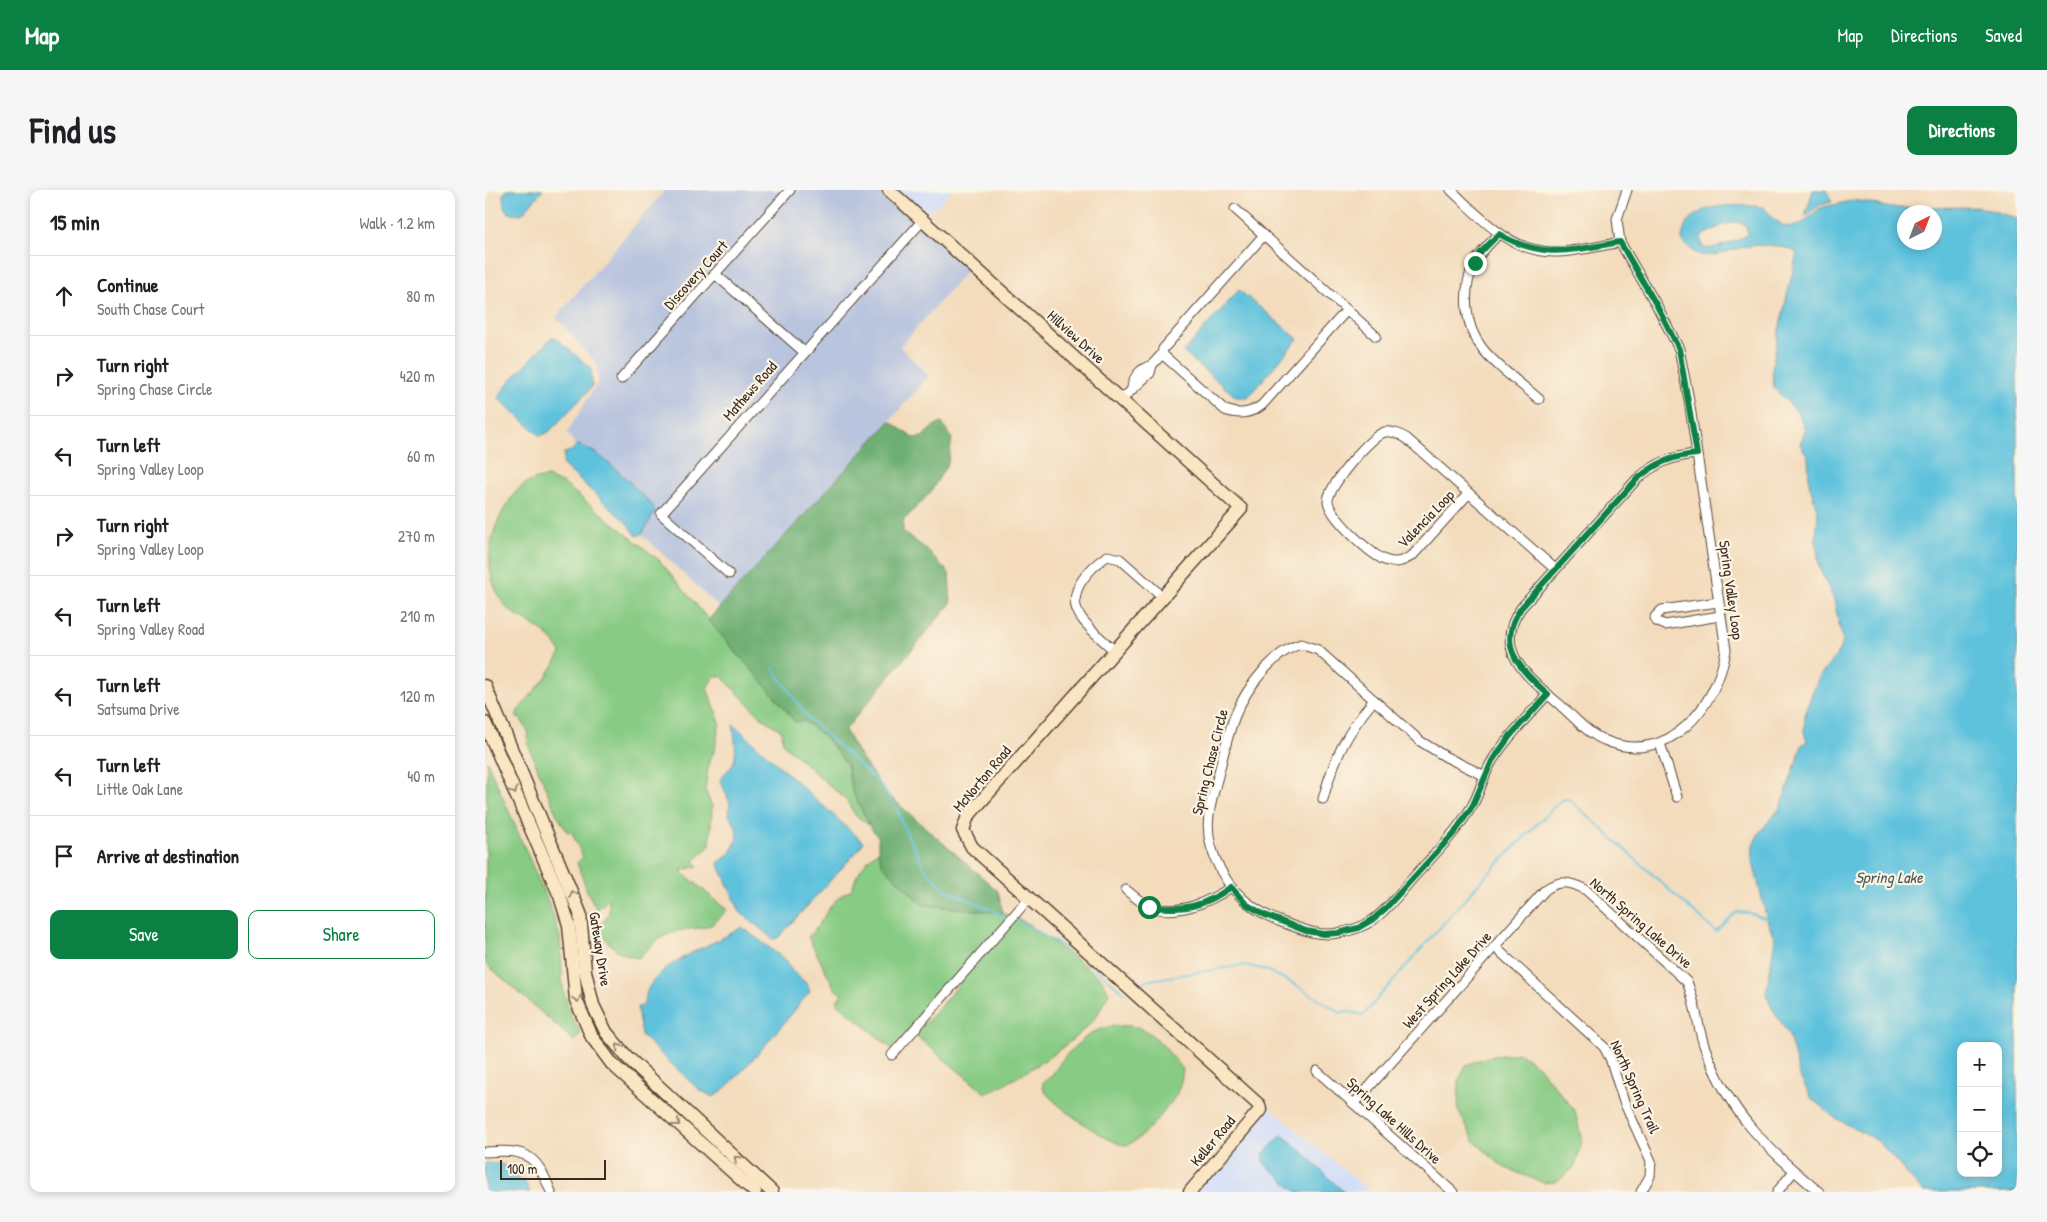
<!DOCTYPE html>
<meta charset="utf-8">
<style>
:root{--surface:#fff;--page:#f6f6f6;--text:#202124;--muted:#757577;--line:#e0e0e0;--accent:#0b8043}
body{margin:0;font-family:"Patrick Hand",sans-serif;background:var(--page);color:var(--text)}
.controls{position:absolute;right:15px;bottom:15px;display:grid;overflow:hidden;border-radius:10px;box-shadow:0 2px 8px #0003}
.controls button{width:45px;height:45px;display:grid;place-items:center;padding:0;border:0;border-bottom:1px solid var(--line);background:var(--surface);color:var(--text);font:25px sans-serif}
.compass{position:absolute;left:1412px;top:15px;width:45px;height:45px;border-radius:50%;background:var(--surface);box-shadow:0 2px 8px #0003;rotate:42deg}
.scale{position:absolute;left:15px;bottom:12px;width:106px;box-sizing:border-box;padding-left:5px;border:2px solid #3b2a1e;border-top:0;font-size:14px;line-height:18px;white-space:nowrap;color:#3b2a1e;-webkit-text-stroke:4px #fcf5e5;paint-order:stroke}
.stop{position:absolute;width:15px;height:15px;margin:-11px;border:4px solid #0b8043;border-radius:50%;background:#fff}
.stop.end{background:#0b8043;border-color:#fff;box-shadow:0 1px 5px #0008}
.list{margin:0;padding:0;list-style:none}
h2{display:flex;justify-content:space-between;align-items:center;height:65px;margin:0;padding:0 20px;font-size:21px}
h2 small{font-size:16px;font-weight:400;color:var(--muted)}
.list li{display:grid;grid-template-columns:32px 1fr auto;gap:15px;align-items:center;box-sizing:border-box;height:80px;padding:0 20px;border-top:1px solid var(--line)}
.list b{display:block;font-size:19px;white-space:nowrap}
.list p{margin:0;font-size:16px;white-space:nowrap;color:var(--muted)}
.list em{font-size:16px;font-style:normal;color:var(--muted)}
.actions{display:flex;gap:10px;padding:15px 20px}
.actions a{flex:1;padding:11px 0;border:1px solid var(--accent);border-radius:10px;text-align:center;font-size:18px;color:var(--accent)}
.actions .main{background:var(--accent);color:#fff}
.icon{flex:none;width:28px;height:28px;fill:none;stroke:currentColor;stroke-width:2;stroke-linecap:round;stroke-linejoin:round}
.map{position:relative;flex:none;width:1532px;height:1002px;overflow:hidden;border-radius:10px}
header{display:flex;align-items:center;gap:30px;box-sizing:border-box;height:70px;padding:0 25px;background:var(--accent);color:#fff}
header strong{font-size:24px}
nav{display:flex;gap:28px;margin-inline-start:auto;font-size:18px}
.intro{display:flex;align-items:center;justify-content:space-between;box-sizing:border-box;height:120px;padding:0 30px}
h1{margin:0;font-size:35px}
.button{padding:12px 22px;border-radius:10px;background:var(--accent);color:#fff;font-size:18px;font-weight:700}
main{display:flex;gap:30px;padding:0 30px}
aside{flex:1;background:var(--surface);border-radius:10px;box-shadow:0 2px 8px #0003}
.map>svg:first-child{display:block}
.built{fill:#cddbfa}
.industrial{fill:#b9c5de}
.green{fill:#87cb84;stroke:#617a51}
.forest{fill:#6daf72;stroke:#546c48}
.water{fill:#5fc2dd;stroke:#4d767e;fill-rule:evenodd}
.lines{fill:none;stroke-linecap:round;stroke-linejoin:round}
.stream{stroke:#5fc2dd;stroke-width:2}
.street-casing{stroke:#574536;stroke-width:11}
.secondary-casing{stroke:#574536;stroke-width:15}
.street{stroke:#fff;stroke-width:9}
.secondary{stroke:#fbe6c4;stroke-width:12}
.oneway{stroke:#9b8871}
.route{stroke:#0b8043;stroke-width:6}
.labels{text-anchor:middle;stroke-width:4.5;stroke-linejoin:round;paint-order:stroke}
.street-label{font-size:15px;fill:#3b2a1e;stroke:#fcf5e5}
.water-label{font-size:16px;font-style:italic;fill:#465857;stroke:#fcf5e5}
</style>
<header>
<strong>Map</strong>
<nav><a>Map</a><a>Directions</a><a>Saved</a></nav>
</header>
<div class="intro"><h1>Find us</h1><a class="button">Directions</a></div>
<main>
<aside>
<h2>15 min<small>Walk · 1.2 km</small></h2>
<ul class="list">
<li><svg class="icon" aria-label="ahead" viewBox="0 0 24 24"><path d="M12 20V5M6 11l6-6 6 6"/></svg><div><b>Continue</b><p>South Chase Court</p></div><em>80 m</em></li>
<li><svg class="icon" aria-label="right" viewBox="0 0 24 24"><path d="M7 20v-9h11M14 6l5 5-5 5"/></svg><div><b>Turn right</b><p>Spring Chase Circle</p></div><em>420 m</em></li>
<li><svg class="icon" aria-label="left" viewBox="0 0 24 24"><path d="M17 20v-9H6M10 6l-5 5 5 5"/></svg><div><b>Turn left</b><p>Spring Valley Loop</p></div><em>60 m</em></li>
<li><svg class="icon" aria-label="right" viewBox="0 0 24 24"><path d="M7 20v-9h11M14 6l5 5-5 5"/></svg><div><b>Turn right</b><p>Spring Valley Loop</p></div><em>270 m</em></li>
<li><svg class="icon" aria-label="left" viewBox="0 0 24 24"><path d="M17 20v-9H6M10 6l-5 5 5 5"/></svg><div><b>Turn left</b><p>Spring Valley Road</p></div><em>210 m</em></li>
<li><svg class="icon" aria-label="left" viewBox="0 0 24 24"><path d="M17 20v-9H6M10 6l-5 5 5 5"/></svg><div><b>Turn left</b><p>Satsuma Drive</p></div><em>120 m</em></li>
<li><svg class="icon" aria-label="left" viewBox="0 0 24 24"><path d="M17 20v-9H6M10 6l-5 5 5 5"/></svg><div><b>Turn left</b><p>Little Oak Lane</p></div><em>40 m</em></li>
<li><svg class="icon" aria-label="arrive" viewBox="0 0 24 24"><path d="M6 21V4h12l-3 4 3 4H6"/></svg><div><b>Arrive at destination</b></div></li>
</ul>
<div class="actions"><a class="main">Save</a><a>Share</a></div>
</aside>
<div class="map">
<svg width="1532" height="1002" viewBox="0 0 1532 1002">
<rect width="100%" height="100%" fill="#fcf5e5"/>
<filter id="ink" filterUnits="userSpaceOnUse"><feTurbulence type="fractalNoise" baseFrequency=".02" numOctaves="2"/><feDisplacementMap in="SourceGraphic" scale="10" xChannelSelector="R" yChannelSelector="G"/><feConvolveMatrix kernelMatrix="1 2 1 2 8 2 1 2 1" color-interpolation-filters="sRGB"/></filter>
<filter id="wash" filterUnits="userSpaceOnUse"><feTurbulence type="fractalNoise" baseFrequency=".0096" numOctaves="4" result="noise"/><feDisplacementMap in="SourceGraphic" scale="20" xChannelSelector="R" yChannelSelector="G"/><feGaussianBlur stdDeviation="1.12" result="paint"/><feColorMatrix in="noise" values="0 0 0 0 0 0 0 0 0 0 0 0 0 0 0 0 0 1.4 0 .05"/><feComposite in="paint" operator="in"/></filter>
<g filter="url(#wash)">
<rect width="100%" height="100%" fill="#f3dbbc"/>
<g class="built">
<polygon points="410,0 467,0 453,15 444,21 434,21"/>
<polygon points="780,914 886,1002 859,1002 840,985 779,973 812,1002 710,1002"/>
</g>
<polygon class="industrial" points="180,0 395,0 484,78 415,157 444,186 238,421 151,339 82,243 114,190 111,173 71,127"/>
<g class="green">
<path d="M63,287L79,294L174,370L252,464L319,530L339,546L362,575L367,601L386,637L370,625L362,611L298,554L297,541L277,528L236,486H229L222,498L235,532L230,560L224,571L220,600L227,616L225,656L209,671L213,676L196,681L242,720C222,742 223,736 197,740C180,742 165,756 154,768C136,766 120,754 115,737L124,723V709L112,720L102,701L92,673L98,667L86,641L82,642L71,623L42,552L44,544L36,529L32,528V522L61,487L76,463C72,457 68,449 62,445C50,434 33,428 21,417C0,390 0,354 17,323C30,301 37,290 63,287Z"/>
<polygon points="2,571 67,721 75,747 78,800 87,828 96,843 89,851 0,773"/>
<path d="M393,661L397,675L438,715L482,718L524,725L407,859L351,812L357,804L350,799L323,747C340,732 344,707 367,700C369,686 382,669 393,661Z"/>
<path d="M532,728L545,735L616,788L624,803C620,809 617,817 613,824C594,851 531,891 500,903L430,845Z"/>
<path d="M629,836C636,836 645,835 652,837C672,843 685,865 698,879C697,888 695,897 691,905C685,916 652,956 640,955C625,955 566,913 559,900C558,898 558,895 558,892C568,887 571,878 578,869C592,853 608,838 629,836Z"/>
<polygon points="1035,863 1053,876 1090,921 1097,951 1089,978 1071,992 1059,993 1018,977 990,952 973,921 974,890 981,875 1001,867"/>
</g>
<path class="forest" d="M405,231L428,248L437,247L450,235L457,233L467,249L463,273L445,303L418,331V342L439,357L464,383L466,413L360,540L376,568L402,604L513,701L518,723L438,715L397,675L393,661V646L387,640L367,601L362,575L339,546L319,531L310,532C283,496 252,464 223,430Z"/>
<g class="water">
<polygon points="22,0 58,0 37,24 24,23 19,18 18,4"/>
<polygon points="1328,0 1341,0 1347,12 1335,15 1320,26"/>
<path d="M1370,10L1406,18L1494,17L1532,28V1002H1438L1393,951L1350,928L1327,909L1315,887L1304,846L1286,816L1281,804L1290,749L1282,730L1272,688L1267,669L1268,655L1274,643L1296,617L1317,555L1322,551L1319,542L1320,525L1326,506L1334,487L1351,466L1358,452L1349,410L1334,377L1331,348L1333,323L1324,293L1323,267L1315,254L1320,240L1314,224L1289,198L1287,180L1293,144L1312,63C1298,54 1275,54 1259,57C1233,62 1217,77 1197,50C1199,11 1249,14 1279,17L1287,28L1301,37L1316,34L1335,18ZM1420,22H1450V52H1420ZM1250,32L1260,34L1263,44C1250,53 1236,56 1221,59L1217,55L1216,46L1238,35ZM1476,856H1513V983H1476Z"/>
<polygon points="754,100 813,149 763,207 751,207 698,162"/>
<polygon points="68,146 106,178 107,197 64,242 55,246 13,208 24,192"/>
<path d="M92,255C114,258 152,300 168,316L170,321L158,343L152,346L141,332L78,275L79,263L86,261Z"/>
<path d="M248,534L378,652L375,658L293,748L288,749L255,722L233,673L246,663L252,648L251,636L244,626L245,613L235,590C238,583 245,580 248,574C253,562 249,546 248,534Z"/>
<path d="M257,737L302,771L306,780L322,794L325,801C311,819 244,901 228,907L213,899L156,845L152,817L158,816C160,811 161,803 164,797C180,769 229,755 257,737Z"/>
<path d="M797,945C820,961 838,984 859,1002H812L779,973L778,964Z"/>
<polygon points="0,973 17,974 40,992 45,1002 0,1002"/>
</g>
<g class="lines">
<g class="stream">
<polyline points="288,478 323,528 395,594 411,618 422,644 440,679 448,687 462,700 520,726"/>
<polyline points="533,731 595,766 640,803"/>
<polyline points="650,795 665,790 759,775 781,780 811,795 856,823 861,821 878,825 995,692 1076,610 1084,609 1231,742 1252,722 1264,723 1283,729"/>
</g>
</g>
</g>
<g filter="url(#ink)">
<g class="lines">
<defs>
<g id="street">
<path d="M966,0C997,29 1027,64 1073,62C1094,61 1115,56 1135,52"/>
<path d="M1142,0L1132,29L1135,52L1172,116L1194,159L1204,210L1241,460C1232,517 1182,578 1119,550C1102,543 1088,526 1074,514C1044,488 1006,460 1036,418L1152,289C1171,273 1187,266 1212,264"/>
<polyline points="750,19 891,146"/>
<path d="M1014,44C1005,53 995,62 989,74C977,100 979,135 997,158C1012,177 1035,193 1054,209"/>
<polyline points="230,84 318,161"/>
<polyline points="677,164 678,159 779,45"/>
<polyline points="136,189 305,0"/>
<path d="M647,198C648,186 656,178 667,175"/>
<path d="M636,210L665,183L667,175L677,164L740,220C754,225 765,224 777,215L862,120"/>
<path d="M984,303L928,365C920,370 913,374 903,371C888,368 844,326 843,311C843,297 886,245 900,242C908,241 914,244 921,248L1070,379"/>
<polyline points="244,384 176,324 438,30"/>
<polyline points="1233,412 1177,420 1170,427 1171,431 1180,435 1235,426"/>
<path d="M630,461C620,452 600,436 594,424C581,401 605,378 622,366L635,369L678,407"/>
<polyline points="1175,553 1192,607"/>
<path d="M1000,586L961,567L935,551L833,460L816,454C799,459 791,468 779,480C748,515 744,542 733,586C727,609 719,632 726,656C736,692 760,717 794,731C814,738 832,747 853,743C865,741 878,737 888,730C903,719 915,703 927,689C948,666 971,643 987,616C996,601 999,582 1009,568C1024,545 1044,525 1063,504"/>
<path d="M838,609C849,568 862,542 889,510"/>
<path d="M641,700C648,705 656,713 664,716C690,727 725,712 746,697"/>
<polyline points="1010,757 1119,857 1125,868 1139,912 1166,971 1165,986 1156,1002"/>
<polyline points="407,865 545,707"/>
<polyline points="832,881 968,1002"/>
<path d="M869,914L1060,700C1075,689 1086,692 1101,700L1202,792C1211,813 1212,836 1220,858C1245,925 1281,957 1334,1002"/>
<path d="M0,962C40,959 51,963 66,1002"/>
<polyline points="1292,1002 1309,981"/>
</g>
<g id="secondary">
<polyline points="404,0 756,319 483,626 478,640 487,657 774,915 775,920 705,1002"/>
<polyline points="0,496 95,723 100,781 108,815 121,842 142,867 287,1002"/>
<polyline points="0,533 75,706 84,735 91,810 107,847 127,874 270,1002"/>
</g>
</defs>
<use href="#street" class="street-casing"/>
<use href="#secondary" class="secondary-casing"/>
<use href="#street" class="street"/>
<use href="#secondary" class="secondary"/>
</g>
<defs><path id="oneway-chevron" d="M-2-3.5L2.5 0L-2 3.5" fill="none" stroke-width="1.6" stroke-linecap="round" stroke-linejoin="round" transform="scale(1.25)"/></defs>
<g class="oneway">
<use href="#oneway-chevron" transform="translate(29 601) rotate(67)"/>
<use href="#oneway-chevron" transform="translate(88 704) rotate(-111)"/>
<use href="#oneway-chevron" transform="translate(92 809) rotate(75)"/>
<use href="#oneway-chevron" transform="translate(134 857) rotate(-129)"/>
<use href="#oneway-chevron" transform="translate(192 933) rotate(41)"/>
<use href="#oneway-chevron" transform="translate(252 969) rotate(-137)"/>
</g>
</g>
<g class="lines" filter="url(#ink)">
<path class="route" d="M664,717C699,720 717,718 746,697L761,714L780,725L821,741L839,744L853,743L873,738L887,730L900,719L970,642L988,615L1007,571L1025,546L1063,504C1035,480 1010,455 1036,418L1152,289C1171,273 1187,266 1212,264L1194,159L1172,116L1135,52C1087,60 1058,70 1014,44L996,62L990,73"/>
</g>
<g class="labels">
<g class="street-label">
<text transform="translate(211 85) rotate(-48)" y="5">Discovery Court</text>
<text transform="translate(591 147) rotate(42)" y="5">Hillview Drive</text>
<text transform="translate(265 201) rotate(-49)" y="5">Mathews Road</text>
<text transform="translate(941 329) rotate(-46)" y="5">Valencia Loop</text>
<text transform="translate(1246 400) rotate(82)" y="5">Spring Valley Loop</text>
<text transform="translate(725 572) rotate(-76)" y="5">Spring Chase Circle</text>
<text transform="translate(497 589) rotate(-50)" y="5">McNorton Road</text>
<text transform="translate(1156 733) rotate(41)" y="5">North Spring Lake Drive</text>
<text transform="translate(115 759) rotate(81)" y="5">Gateway Drive</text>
<text transform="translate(962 790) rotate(-48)" y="5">West Spring Lake Drive</text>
<text transform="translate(1150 897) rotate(66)" y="5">North Spring Trail</text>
<text transform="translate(909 931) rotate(42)" y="5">Spring Lake Hills Drive</text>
<text transform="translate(728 951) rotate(-50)" y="5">Keller Road</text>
</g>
<g class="water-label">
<text x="1404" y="693">Spring Lake</text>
</g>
</g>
</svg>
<div class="controls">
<button>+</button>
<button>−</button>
<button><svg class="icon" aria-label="locate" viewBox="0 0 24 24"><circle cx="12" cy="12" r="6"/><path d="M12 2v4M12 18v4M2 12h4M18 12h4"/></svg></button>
</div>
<svg class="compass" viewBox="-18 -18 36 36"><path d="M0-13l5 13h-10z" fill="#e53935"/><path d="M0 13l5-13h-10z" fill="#757577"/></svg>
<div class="scale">100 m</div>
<div class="stop" style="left:664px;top:717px"></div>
<div class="stop end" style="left:990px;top:73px"></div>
</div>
</main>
